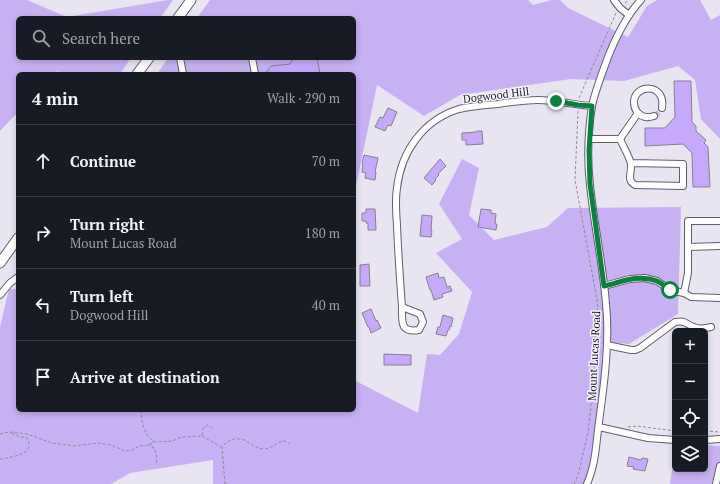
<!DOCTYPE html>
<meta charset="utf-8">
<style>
:root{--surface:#171b24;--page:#20242c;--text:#f1f3f6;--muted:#9ea1a6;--line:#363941}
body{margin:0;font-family:"PT Serif",serif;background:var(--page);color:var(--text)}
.controls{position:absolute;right:12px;bottom:12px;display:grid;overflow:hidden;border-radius:6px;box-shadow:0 2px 6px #0003}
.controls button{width:36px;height:36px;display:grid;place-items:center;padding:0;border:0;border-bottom:1px solid var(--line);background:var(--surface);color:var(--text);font:20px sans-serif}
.stop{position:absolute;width:12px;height:12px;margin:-9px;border:3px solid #0b8043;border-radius:50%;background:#fff}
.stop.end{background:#0b8043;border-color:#fff;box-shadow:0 1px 4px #0008}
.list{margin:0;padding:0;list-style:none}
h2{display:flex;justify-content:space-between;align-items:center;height:52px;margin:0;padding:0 16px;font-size:17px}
h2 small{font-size:13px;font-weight:400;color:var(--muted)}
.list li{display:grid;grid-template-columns:26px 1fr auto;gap:12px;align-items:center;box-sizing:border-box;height:72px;padding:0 16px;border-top:1px solid var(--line)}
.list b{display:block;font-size:15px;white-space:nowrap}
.list p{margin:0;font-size:13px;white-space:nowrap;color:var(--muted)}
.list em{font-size:13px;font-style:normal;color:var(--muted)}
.icon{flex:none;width:22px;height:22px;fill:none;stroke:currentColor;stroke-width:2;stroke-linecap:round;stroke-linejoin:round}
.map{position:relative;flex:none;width:720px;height:484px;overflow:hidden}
.search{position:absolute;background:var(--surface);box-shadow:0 2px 6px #0003;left:16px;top:16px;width:340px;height:44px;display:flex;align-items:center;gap:10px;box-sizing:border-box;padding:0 14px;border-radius:6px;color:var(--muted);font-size:15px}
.panel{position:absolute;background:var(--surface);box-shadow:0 2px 6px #0003;left:16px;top:72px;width:340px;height:340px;border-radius:6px}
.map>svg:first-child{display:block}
.green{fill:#c7b1f2}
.building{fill:#c6a9fb;stroke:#85818d}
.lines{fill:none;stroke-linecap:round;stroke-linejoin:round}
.minor-tunnel{stroke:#c0bcc8;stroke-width:6;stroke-dasharray:6 3;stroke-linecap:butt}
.minor-casing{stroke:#625f6b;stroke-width:8}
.highway-casing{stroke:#625f6b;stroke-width:11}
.path{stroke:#8e8b95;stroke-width:1;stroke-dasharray:3 2;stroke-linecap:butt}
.minor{stroke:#fff;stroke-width:6}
.highway{stroke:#fff;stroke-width:9}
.route{stroke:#0b8043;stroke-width:5}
.labels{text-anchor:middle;stroke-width:3;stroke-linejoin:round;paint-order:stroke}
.street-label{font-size:11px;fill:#1e1c21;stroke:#f5f2fd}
</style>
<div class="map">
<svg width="720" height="484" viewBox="0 0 720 484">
<rect width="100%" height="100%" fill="#e8e4f2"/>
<g class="green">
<polygon points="0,0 27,0 67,17 168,0 173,0 160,18 18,18 18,58 131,58 120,74 63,74 58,71 55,74 18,74 18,112 0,131"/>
<polygon points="210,0 528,0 533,5 552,0 560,0 568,8 628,37 647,6 657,0 700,0 711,20 720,15 720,139 701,119 695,80 678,66 624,81 571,79 460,95 424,116 377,85 354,196 354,74 157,74 168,58 354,58 354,18 197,18"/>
<polygon points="462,159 479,168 469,215 494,240 547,227 568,208 681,207 678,314 629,344 606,342 588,480 586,484 213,484 213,460 130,473 111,484 0,484 0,327 9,289 18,289 18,410 354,410 354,380 418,413 427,354 440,355 459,334 472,292 436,253 462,239 439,204"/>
<polygon points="705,445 720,446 720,484 670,484 675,450 675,469 705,469"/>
</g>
<g class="building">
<polygon points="293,58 317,58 320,74 265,74 271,66 290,64"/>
<polygon points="674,81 691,81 692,122 696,126 696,131 706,140 704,143 708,147 710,187 693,187 692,153 683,144 645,146 645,128 665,128 675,117"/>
<polygon points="388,108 397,112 391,126 388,125 385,131 375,127 380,117 383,118"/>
<polygon points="477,131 482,131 483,144 466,145 466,140 462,140 462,133 477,132"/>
<polygon points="364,155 378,158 375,172 376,172 375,180 365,178 366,173 362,172 363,163 362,163"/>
<polygon points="440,159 446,166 438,174 439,175 435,179 436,180 432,185 424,178"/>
<polygon points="366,209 375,209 376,230 368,230 368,223 366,223 366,221 362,221 362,213 366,213"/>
<polygon points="481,209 491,210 491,213 496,214 495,224 497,224 496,230 478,227"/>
<polygon points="422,215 432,216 431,231 432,231 431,237 420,236"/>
<polygon points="369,264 370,286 360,286 360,265"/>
<polygon points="438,273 439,278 444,277 447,287 450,286 452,291 442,294 443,297 434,300 431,290 430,290 426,277"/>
<polygon points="371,309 376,321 377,320 381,328 371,333 369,327 368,327 362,313"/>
<polygon points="443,315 453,318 451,327 450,326 449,330 448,330 446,336 436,334 438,327 440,327"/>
<polygon points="384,354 411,355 411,365 384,365"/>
<polygon points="629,457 641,460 642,458 648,459 645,471 633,469 634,467 627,466"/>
</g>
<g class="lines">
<polyline class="minor-tunnel" points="654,116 660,112 662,108"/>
<defs>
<g id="minor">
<polyline points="614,0 620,8 629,15"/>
<polyline points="180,58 183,74"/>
<polyline points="252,58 255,74"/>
<path d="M654,116C648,118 642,118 637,112C635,109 634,107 634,103C633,84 666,82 662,108"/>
<path d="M590,139H620C623,146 630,158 631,164C632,173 626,180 635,185L683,186V164L631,163"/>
<polyline points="620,139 638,113"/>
<polyline points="688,247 720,246"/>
<polyline points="604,286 630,279 645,278 657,281 670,290 684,293 688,273 688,221 720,221"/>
<polyline points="684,293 691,297 720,298"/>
<polyline points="0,295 10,283 18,277"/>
<path d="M402,307C400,279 398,252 397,225C396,213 395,200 397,188C401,152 423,120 459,109C472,106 485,105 498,104C511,102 525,100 538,100C556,100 574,105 592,106"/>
<path d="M402,307L420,314L423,322L419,330C400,333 402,322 402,307Z"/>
<path d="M607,345L631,350H635L640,348L675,322C686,320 685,324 694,327C700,330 705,328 711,327"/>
<polyline points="599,427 648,438 675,440"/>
<polyline points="705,440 720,439"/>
<path d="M587,484C596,464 596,443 599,422C604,385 610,342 606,304C603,264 594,225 590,185C587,159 588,132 592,106C595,91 603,71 608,57C616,37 626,16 641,0"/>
<polyline points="716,484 720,466"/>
</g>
<g id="highway">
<polyline points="178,18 191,0"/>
<polyline points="137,74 149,58"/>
<polyline points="0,263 18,238"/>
</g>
</defs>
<use href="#minor" class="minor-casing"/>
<use href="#highway" class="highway-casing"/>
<g class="path">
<polyline points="625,3 629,0"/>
<polyline points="579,98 616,13"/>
<path d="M142,410C140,422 145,436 155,442L173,441L181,437L202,436L203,429"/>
<polyline points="628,427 637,426 675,431"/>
<polyline points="203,429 206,425 212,428"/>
<polyline points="705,431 720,432"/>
<polyline points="0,434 3,433 10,432 27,434 52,443 74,446 98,443 111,445 125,451 132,450 140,446 149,445"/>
<polyline points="202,436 221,447"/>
<polyline points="150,445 154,441 149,445 154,448 156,453 157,465"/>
<path d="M0,459C6,459 22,455 26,451C29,448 29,444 29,441L27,438L18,436L11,433"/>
<path d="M225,484L222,447C228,440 235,437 244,440C251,443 256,449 264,449C272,449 279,440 285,441C285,441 290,444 290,444"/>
<polyline points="574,484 578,475 588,433 592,395 595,337 599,322 597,300 575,180 578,111"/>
</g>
<use href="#minor" class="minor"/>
<use href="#highway" class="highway"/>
</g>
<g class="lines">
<path class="route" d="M556,101L578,105L592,106L589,150L590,184L604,286C621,282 639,274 657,281C661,283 666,287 670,290"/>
</g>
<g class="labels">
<g class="street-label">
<text transform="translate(496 95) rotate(-7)" y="4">Dogwood Hill</text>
<text transform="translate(594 356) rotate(-87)" y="4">Mount Lucas Road</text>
</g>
</g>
</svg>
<div class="controls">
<button>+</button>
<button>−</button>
<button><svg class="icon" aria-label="locate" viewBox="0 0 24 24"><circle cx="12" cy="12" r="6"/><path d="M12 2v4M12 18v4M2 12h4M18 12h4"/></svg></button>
<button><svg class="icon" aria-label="layers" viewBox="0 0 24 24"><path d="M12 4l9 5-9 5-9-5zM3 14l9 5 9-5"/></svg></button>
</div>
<div class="stop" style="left:670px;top:290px"></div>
<div class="stop end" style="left:556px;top:101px"></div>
<div class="search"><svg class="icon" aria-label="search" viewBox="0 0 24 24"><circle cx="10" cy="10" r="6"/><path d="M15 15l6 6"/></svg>Search here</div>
<section class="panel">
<h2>4 min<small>Walk · 290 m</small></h2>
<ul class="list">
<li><svg class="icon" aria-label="ahead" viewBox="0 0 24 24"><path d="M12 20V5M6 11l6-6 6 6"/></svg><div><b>Continue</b></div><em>70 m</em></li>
<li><svg class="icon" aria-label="right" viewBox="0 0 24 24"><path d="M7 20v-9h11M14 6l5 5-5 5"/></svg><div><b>Turn right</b><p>Mount Lucas Road</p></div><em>180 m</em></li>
<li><svg class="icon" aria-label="left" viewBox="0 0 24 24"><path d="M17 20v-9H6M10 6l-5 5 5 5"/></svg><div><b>Turn left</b><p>Dogwood Hill</p></div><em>40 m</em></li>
<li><svg class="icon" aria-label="arrive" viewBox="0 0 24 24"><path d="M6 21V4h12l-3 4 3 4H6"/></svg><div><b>Arrive at destination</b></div></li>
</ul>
</section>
</div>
